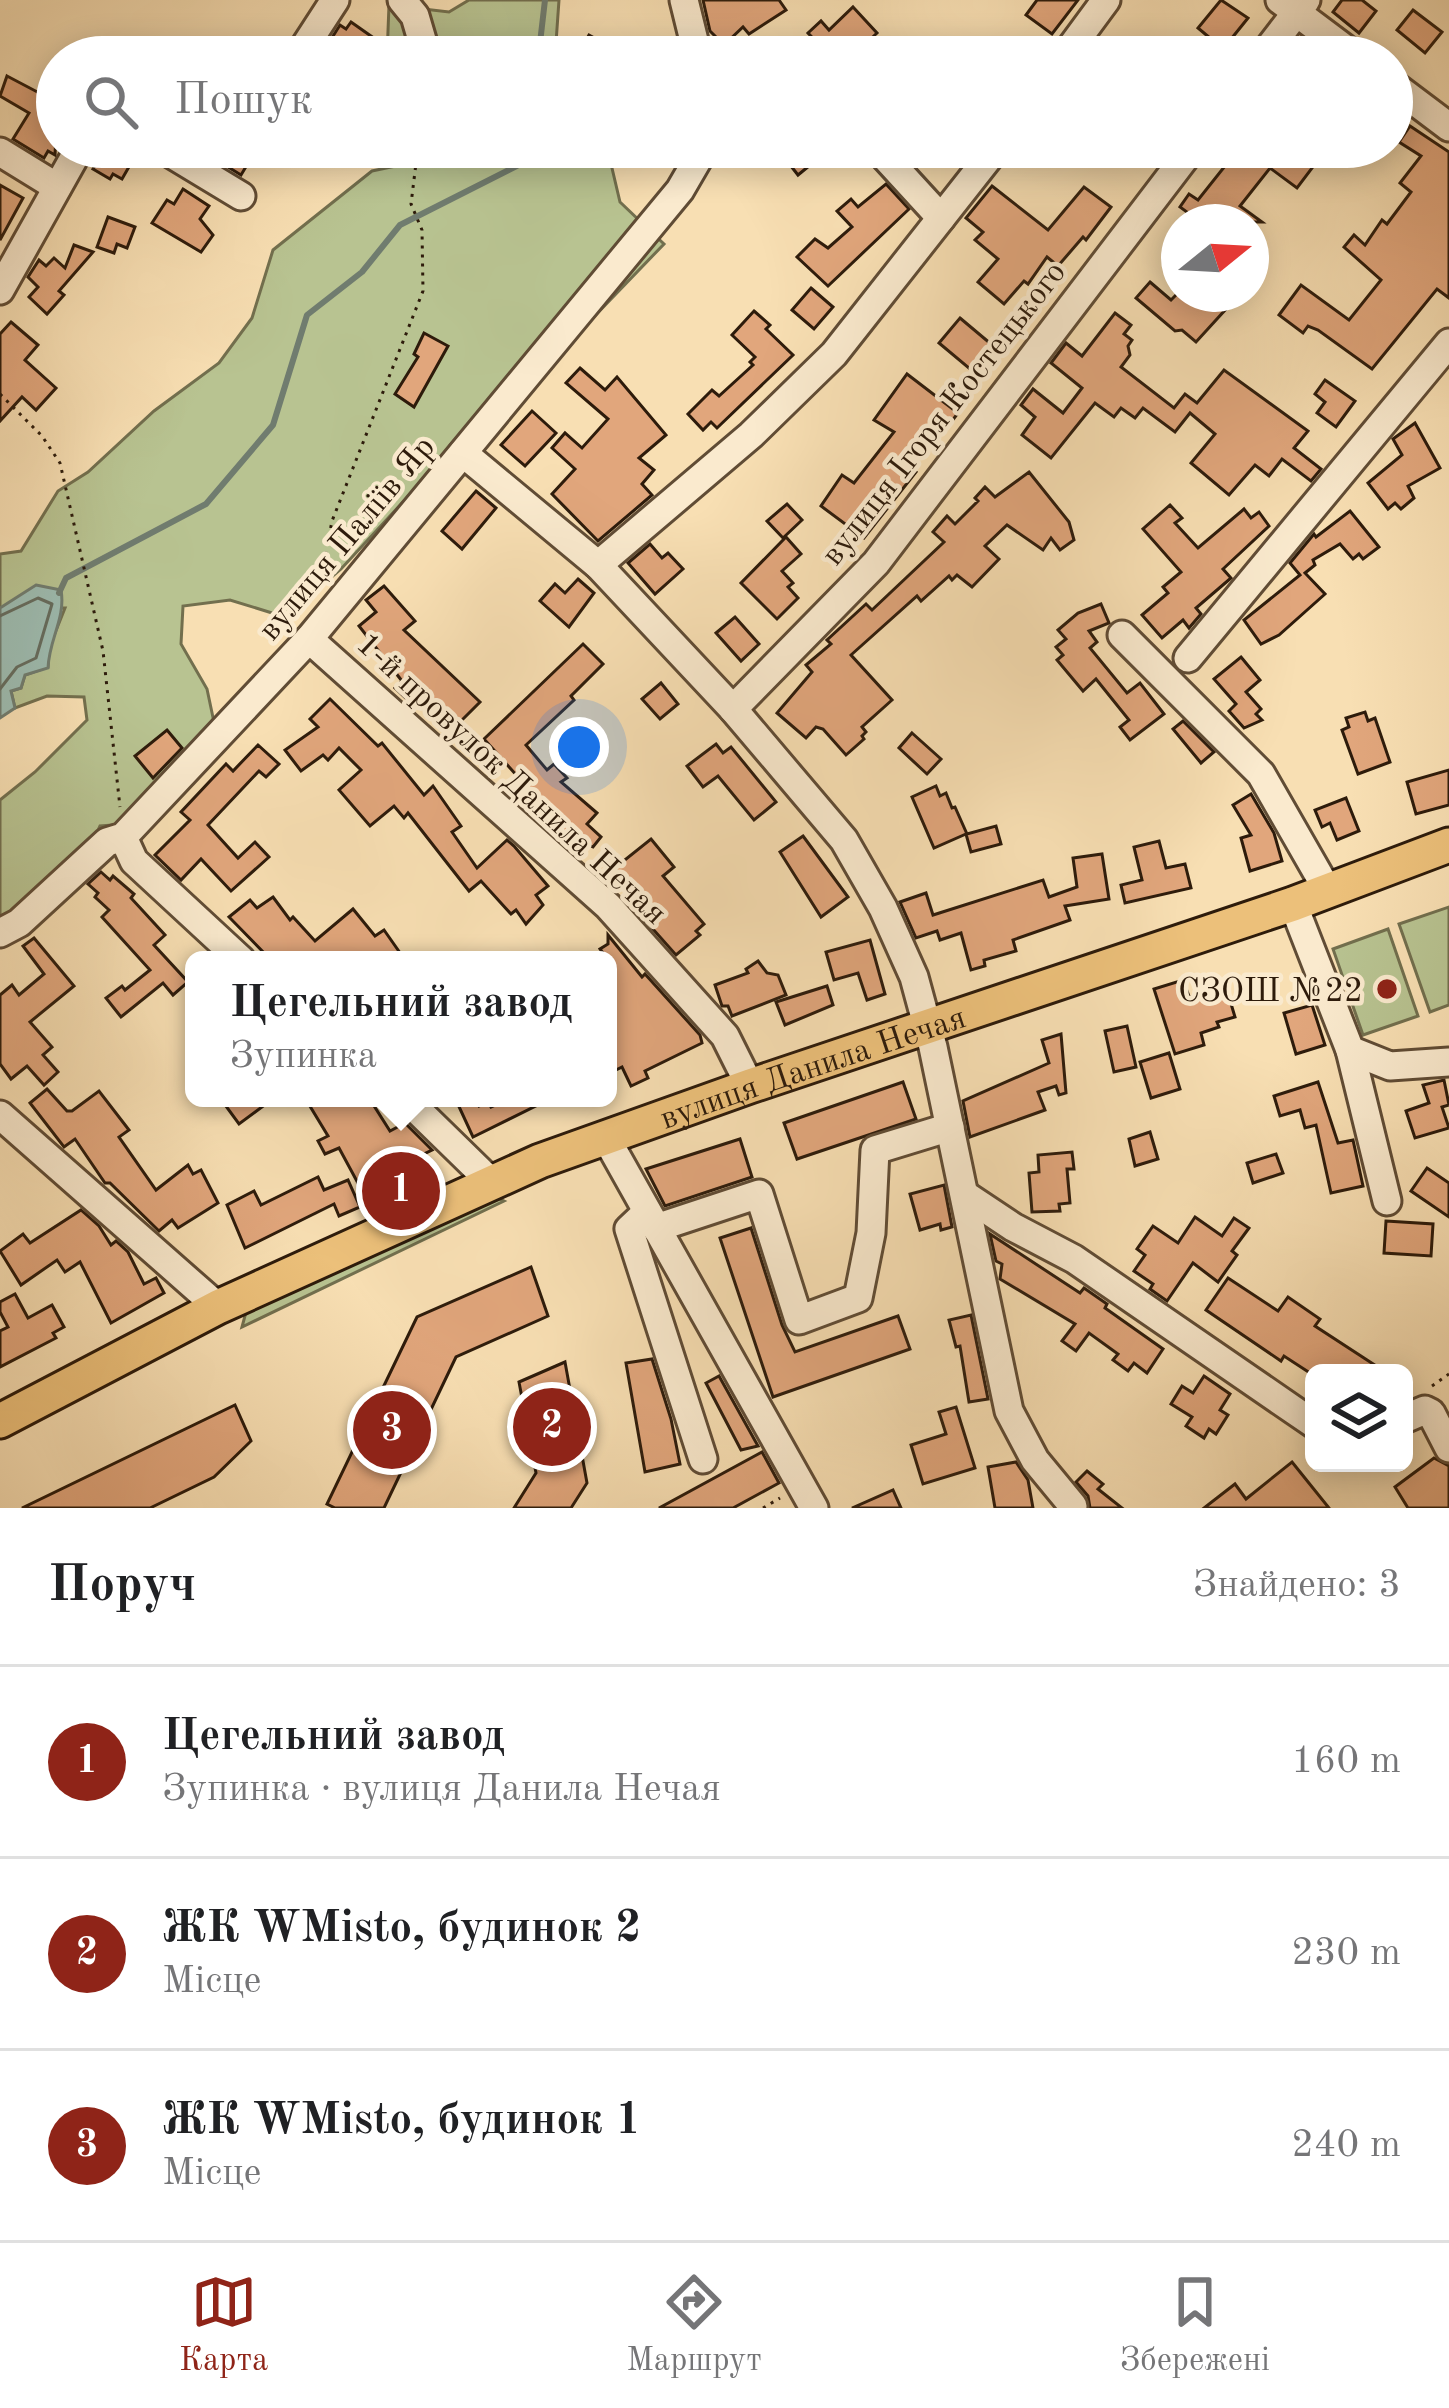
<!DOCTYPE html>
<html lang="uk">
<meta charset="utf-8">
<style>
:root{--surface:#fff;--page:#f6f6f6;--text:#202124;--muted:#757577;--line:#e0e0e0;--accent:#8f2418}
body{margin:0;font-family:"Old Standard TT",serif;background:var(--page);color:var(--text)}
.controls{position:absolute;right:36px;bottom:36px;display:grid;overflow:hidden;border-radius:18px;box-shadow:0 6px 30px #0003}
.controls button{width:108px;height:108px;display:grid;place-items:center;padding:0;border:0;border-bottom:3px solid var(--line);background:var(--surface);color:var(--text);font:60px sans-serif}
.compass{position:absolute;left:1161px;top:204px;width:108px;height:108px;border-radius:50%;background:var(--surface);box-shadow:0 6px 30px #0003;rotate:72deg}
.you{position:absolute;left:579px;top:747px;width:42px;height:42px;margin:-30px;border:9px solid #fff;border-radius:50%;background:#1a73e8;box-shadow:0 0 0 18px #1a73e833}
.badge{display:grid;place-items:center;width:78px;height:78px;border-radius:50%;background:var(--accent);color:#fff;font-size:39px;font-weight:700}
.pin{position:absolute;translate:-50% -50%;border:6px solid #fff;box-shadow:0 3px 12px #0006}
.popup{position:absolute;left:185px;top:951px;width:432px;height:156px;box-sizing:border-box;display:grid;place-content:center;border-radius:18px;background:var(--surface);filter:drop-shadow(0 3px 9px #0005);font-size:39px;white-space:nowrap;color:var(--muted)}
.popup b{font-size:45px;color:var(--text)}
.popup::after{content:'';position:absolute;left:50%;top:100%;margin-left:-24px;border:24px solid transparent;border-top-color:var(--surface)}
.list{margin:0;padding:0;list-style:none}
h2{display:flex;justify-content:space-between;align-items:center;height:156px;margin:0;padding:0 48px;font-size:51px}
h2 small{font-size:39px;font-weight:400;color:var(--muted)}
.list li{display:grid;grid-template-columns:78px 1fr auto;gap:36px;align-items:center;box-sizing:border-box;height:192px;padding:0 48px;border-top:3px solid var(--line)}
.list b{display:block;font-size:45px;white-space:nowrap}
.list p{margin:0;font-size:39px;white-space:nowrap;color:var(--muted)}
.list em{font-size:39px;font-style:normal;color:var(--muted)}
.icon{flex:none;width:66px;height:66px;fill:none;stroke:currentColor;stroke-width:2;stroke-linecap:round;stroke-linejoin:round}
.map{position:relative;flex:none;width:1449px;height:1508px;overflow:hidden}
.search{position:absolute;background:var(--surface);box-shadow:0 6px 30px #0003;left:36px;right:36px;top:36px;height:132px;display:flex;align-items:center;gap:30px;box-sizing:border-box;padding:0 42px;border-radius:66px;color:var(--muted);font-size:45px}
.sheet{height:732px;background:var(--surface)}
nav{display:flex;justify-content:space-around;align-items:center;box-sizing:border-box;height:168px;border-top:3px solid var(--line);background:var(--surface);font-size:33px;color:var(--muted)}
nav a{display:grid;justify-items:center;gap:6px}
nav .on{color:var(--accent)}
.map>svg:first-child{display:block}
.green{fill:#b8c391;stroke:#726f4e;stroke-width:3}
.water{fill:#9dbcb1;stroke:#707c6f;stroke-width:3}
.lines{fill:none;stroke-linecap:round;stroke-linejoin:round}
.shore{stroke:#656c5e;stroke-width:3}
.stream{stroke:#707c6f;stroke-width:6}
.building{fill:#e1a67c;stroke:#2d1b0b;stroke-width:3}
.minor-casing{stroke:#604c35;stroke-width:33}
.major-casing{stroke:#2d1b0b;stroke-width:39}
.path{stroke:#2d1b0b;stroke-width:3;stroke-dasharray:3 6;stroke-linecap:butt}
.minor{stroke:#faeace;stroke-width:27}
.major{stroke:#ecc07a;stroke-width:33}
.poi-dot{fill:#8f2418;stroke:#faeace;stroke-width:4.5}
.labels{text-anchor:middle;stroke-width:9;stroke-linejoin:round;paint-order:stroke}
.street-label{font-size:33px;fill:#2d1b0b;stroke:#faeace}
.poi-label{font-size:33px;fill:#2d1b0b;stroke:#faeace;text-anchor:end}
</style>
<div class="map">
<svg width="1449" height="1508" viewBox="0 0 1449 1508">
<rect width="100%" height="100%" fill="#f8dfb3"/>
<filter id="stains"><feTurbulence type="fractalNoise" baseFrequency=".00167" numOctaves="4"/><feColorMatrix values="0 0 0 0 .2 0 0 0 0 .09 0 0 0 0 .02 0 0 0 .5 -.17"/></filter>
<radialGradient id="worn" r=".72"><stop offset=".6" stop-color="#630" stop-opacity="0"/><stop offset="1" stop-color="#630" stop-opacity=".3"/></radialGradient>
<g class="green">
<polygon points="469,0 559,0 555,57 533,57 525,47 513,57 387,57 389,5 449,12"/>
<polygon points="420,147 474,147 499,160 590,163 578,147 607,147 620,202 664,244 559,353 524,371 341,569 285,617 230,600 183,606 181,644 207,689 215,727 127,824 100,826 87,854 0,929 0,800 35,772 87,720 84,697 47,696 15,708 11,691 21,688 25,675 48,667 49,648 65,608 0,608 0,554 21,551 58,491 88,472 154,411 219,363 252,318 273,250 372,171 406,164"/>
<polygon points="1449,907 1449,1005 1430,1012 1399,924"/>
<polygon points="1388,929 1418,1016 1363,1035 1333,949"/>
<polygon points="492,1195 504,1201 242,1327 246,1312"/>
</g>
<path class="water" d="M36,585L61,590C66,618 49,639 48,668L25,675L21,688L11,691L15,708L0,718V608Z"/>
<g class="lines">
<polyline class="shore" points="0,616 38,598 52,604 36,658 17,667 0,689"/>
<g class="stream">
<polyline points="533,57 540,43 545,0"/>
<polyline points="59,593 66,578 206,504 273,425 307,315 362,272 400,225 554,147"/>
</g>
</g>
<g class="building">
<polygon points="703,0 779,0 786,10 749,34 743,27 724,45 710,31"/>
<polygon points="1037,0 1078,0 1052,34 1026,15"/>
<polygon points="1221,0 1248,18 1223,49 1198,28"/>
<polygon points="1342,0 1362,0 1376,11 1359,33 1333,12"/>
<polygon points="853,7 877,33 858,51 850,43 831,57 808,33 821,21 829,30"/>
<polygon points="1413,10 1442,32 1425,53 1397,30"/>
<polygon points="351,22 378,41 396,57 330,57 323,52 340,25 346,29"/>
<polygon points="589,35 609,46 603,57 576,57"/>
<polygon points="7,76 45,96 41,103 57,112 55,155 48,151 44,158 13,139 29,113 0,96"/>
<polygon points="1410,126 1449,152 1449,298 1437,289 1372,369 1318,330 1308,326 1303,333 1279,315 1301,285 1349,320 1381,280 1344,247 1354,235 1365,245 1382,220 1387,224 1411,192 1400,183 1421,156 1399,142"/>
<polygon points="107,147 116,147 134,158 122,179 113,174 110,179 93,169"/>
<polygon points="229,147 240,147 253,155 241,175 220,162"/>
<polygon points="776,147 812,147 820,157 798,175"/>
<polygon points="1211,147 1341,147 1326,166 1318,160 1297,188 1270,168 1240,206 1262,222 1186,222 1191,215 1180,207 1189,194 1198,200 1229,161"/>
<polygon points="886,184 909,209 828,286 797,257 815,239 828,248 852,227 837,211 851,199 858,207"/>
<polygon points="0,185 23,198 0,240"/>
<polygon points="992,186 1048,230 1084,187 1111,207 1086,240 1083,237 1058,266 1047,257 1028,284 1024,281 1004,304 978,282 998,259 975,240 983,232 966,218"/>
<polygon points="183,189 209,206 200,219 213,235 201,252 152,223 167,200 174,204"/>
<polygon points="108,217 135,227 127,248 117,244 114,253 97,247"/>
<polygon points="74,245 93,252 59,291 64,295 47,314 29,297 38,287 28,277 39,260 46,266 54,258 65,268"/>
<polygon points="1150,282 1171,300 1177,294 1209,294 1226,309 1196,342 1182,330 1175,331 1136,298"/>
<polygon points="811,288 833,307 814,329 792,310"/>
<polygon points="754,311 770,325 766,329 793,355 717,428 711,422 703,430 688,414 712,390 719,396 753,365 750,362 755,357 732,335"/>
<polygon points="1115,313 1131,325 1124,334 1132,340 1128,346 1130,355 1121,367 1174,408 1185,394 1197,403 1224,370 1308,431 1294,448 1321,469 1311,481 1282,459 1269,476 1255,465 1229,495 1191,463 1215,434 1190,413 1175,432 1143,408 1135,418 1121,408 1114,417 1095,403 1051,458 1022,435 1035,417 1021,405 1033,389 1063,413 1082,388 1051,363 1066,343 1082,356"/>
<polygon points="960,318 991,344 970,369 939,343"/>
<polygon points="11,322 38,345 25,360 56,388 36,410 22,397 0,421 0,334"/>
<polygon points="424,333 448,346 414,407 395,394 418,357 414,354"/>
<polygon points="580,368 605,390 617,377 666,435 639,458 654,470 642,484 652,495 598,541 552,494 575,469 552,448 565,433 582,448 608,419 566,383"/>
<polygon points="907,374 958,413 946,429 941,426 908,466 916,472 864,538 821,506 842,475 854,483 894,432 874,420"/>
<polygon points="1325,380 1355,401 1336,427 1317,413 1325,402 1315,394"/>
<polygon points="532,411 556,433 525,466 501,445"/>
<polygon points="1415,423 1440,468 1408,486 1414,498 1401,509 1395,503 1388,509 1368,483 1402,455 1393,439"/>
<polygon points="1029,472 1069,522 1074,540 1060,550 1051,538 1043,550 1007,525 985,546 999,559 972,587 957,575 952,580 949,576 921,601 917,596 851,655 892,700 862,727 866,732 862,736 864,739 846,755 823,729 816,727 806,738 777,713 812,672 806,665 831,644 827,640 866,604 872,610 944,542 933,532 947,516 955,524 978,501 975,498 985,487 995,497"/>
<polygon points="476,491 496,508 462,549 442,531"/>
<polygon points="787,504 802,520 783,538 767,521"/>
<polygon points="1170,505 1182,518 1175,523 1198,548 1244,509 1251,518 1259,512 1269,526 1223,569 1231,578 1196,608 1201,614 1189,628 1183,620 1162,638 1142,615 1168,593 1163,587 1181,572 1143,529"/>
<polygon points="1350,511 1379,547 1363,559 1359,554 1353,559 1340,544 1313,560 1315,565 1305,573 1325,594 1279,635 1261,644 1244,620 1300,575 1290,563 1314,534 1316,537"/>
<polygon points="786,537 801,554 782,571 793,583 788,587 798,598 777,619 741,583"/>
<polygon points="650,544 662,558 668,553 683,569 655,594 628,563"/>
<polygon points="578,579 594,593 569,627 540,601 555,584 565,593"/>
<polygon points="384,586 415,621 404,630 480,702 453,729 418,695 411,703 395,688 402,681 359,626 376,612 366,600"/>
<polygon points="1101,604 1109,623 1089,631 1097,642 1090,648 1127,693 1140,683 1164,714 1130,740 1120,727 1129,720 1096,679 1083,691 1057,660 1063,655 1056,647 1066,639 1058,630 1078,613"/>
<polygon points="735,617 759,644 741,661 716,633"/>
<polygon points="583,644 603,664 571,696 574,700 526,745 547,770 554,764 567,778 561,782 597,813 587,824 601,837 593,847 580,841 574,849 535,805 530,810 515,797 521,792 513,783 519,778 484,739"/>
<polygon points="1241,657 1260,680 1246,692 1261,709 1256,714 1262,720 1244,728 1229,711 1236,704 1214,679"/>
<polygon points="661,683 678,704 660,719 642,699"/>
<polygon points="330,699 378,746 382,743 424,795 433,786 461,826 452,832 477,868 507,840 514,846 548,886 536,895 543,905 526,924 516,910 511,914 481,881 469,891 408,813 404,818 394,806 370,826 339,790 361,770 339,748 328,760 323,755 301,771 285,750 318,727 310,719"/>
<polygon points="1365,712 1368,721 1375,718 1390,762 1358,774 1342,730 1349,727 1346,718"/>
<polygon points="1183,721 1214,752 1201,763 1173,729"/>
<polygon points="167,730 182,748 153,778 135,756"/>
<polygon points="912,733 941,759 927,774 899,748"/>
<polygon points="716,744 723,753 731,747 776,802 754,820 718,776 703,787 687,766"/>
<polygon points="258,745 279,764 266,777 259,771 208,825 238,858 255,842 269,857 231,891 201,859 181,880 155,855 190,820 181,812 226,764 233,771"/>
<polygon points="1449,770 1449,805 1416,814 1407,782"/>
<polygon points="936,786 940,796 946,793 952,808 955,807 967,834 996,826 1001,844 971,852 966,834 934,848 912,797"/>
<polygon points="1251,794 1274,833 1282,861 1250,871 1241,838 1251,835 1233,805"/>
<polygon points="1346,798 1359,831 1337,840 1330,823 1322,827 1315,810"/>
<polygon points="803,836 848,897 821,917 780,852"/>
<polygon points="651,839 674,867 663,876 704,924 696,931 700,935 676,955 644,919 647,916 611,871"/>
<polygon points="1159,841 1166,868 1185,864 1191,888 1125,903 1121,885 1142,880 1134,847"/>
<polygon points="1102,854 1109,899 1065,906 1070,920 1013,940 1016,951 984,960 985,966 971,970 961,933 940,940 937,931 916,938 900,902 926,893 933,915 1043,880 1049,897 1077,887 1073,858"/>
<polygon points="101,872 110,880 113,876 134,894 131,898 165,935 154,945 188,982 173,995 163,983 121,1017 106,998 122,986 125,990 150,970 102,917 109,910 95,897 98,893 88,884"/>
<polygon points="273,897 290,920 293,917 315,941 353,909 375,936 384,930 405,960 271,960 229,917 250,900 257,908"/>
<polygon points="608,935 642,977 645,974 700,1035 702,1043 645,1071 648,1078 631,1086 622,1067 608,1074 608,960 600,949 608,944"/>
<polygon points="34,938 74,986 30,1022 52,1047 43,1055 58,1072 44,1085 27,1066 11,1079 0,1064 0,995 12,985 19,995 44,974 23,946"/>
<polygon points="870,940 885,994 867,1000 858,973 834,980 826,952"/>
<polygon points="758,961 767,973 778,975 786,995 732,1016 728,1006 722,1006 715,985 748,973 746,969"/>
<polygon points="1183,980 1190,999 1226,987 1235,1017 1217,1022 1219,1027 1201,1033 1204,1045 1175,1054 1154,989"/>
<polygon points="827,986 833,1005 785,1025 776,1002"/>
<polygon points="1312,1005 1325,1045 1296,1054 1284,1013"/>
<polygon points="1127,1026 1136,1067 1114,1072 1105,1031"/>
<polygon points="1061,1034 1066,1093 1059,1095 1056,1086 1038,1092 1045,1110 970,1137 963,1101 1049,1063 1042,1040"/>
<polygon points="1169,1053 1180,1089 1151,1098 1140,1062"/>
<polygon points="1444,1080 1449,1105 1442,1107 1449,1128 1415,1138 1406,1111 1429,1103 1423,1085"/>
<polygon points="903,1082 916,1119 797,1159 784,1123"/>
<polygon points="1318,1082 1338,1143 1353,1140 1363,1186 1331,1193 1316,1125 1305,1128 1300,1110 1280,1116 1274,1096"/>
<polygon points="47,1089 67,1111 72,1111 99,1091 129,1130 119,1137 156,1190 188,1165 193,1174 201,1170 218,1203 178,1228 172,1220 159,1231 110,1183 105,1183 75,1139 64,1147 30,1103"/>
<polygon points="220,1098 274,1098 239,1124"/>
<polygon points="305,1098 369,1098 390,1131 405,1123 432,1150 359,1185 339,1148 325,1154 318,1141 328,1136"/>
<polygon points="455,1098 475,1098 479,1106 488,1102 491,1107 510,1098 552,1098 473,1137"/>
<polygon points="1150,1132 1158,1159 1135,1166 1129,1139"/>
<polygon points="740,1139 752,1177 665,1206 646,1169"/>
<polygon points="1072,1152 1074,1169 1067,1169 1070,1203 1059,1204 1060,1211 1032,1212 1029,1173 1039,1172 1038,1155"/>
<polygon points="1276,1154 1283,1173 1253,1183 1247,1163"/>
<polygon points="1427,1168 1449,1183 1449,1217 1411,1191"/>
<polygon points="318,1177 324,1190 348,1180 360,1207 339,1216 334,1204 245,1248 227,1205 254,1191 261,1205"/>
<polygon points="944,1185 952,1227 941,1230 940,1224 920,1230 910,1194"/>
<polygon points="81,1210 99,1226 111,1245 116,1241 128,1252 144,1284 156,1278 164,1293 111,1323 80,1262 65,1272 57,1260 21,1285 0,1251 23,1234 30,1243"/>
<polygon points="1195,1217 1222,1236 1234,1218 1249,1228 1232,1251 1237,1255 1218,1282 1193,1263 1167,1301 1150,1289 1153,1284 1134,1271 1145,1255 1137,1249 1153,1226 1178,1243"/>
<polygon points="1386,1221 1433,1224 1431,1256 1384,1253"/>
<polygon points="751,1228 782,1325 795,1352 898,1316 910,1349 773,1397 720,1238"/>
<polygon points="990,1234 1080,1293 1084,1288 1107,1304 1105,1308 1163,1349 1147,1373 1134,1363 1128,1371 1113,1360 1118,1354 1089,1333 1076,1351 1062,1341 1075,1324 1000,1279 1002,1264 996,1261"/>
<polygon points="531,1267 548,1316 456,1357 384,1508 335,1508 327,1504 417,1317"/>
<polygon points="1228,1278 1278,1311 1288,1297 1320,1319 1315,1326 1387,1373 1310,1373 1284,1356 1281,1361 1206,1310"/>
<polygon points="15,1294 28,1318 52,1305 64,1327 53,1333 56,1338 0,1367 0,1331 8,1327 0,1312 0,1302"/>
<polygon points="971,1315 988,1399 969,1402 960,1346 956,1347 949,1320"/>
<polygon points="652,1359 671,1419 680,1464 645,1472 626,1363"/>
<polygon points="565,1362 587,1483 571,1508 514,1508 536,1473 519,1382"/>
<polygon points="719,1376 758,1446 741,1450 706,1383"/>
<polygon points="1204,1376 1230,1394 1220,1410 1228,1415 1216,1434 1209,1429 1204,1438 1186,1426 1192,1417 1171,1404 1182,1386 1193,1393"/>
<polygon points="235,1405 251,1441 214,1477 150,1508 22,1508"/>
<polygon points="956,1407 975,1468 923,1484 911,1445 946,1434 939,1412"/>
<polygon points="762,1452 779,1483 733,1508 659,1508"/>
<polygon points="1434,1458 1449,1466 1449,1508 1408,1508 1395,1487"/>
<polygon points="1016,1462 1028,1480 1033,1508 995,1508 988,1467"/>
<polygon points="1292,1462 1329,1508 1204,1508 1235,1484 1246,1499"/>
<polygon points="1087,1471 1103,1484 1098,1489 1122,1508 1090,1508 1088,1496 1076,1482"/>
<polygon points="893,1490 901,1508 852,1508"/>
</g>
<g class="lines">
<defs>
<g id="minor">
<polyline points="402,0 415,16 427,57"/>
<polyline points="684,0 698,57"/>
<polyline points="1280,0 1356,57"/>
<polyline points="298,57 335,0"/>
<polyline points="1064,57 1106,0"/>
<polyline points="1262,57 1306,0"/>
<polyline points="1392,84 1449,127"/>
<polyline points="160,147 241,196"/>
<polyline points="876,147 941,218"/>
<polyline points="0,152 57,187"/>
<polyline points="0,290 80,147"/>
<polyline points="463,453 598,565 733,709 844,840 883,908 914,977 933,1047 1009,1411 1035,1460 1073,1506"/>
<polyline points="598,565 751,435 834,354 997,147"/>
<polyline points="1122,635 1261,774 1328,891"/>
<polyline points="309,639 608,906 725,1036 750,1086"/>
<polyline points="1188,658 1449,343"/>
<polyline points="733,709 876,563 1193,147"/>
<polyline points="123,837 134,861 241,960"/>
<polyline points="1293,904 1350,1050 1390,1066 1449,1062"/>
<polyline points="0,933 19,923 107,842 123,837 309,639 680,190 705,147"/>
<polyline points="1350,1050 1387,1201"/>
<polyline points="405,1098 490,1181"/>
<polyline points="0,1115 218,1307"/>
<polyline points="605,1136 814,1508"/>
<polyline points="965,1195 1013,1227 1074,1259 1314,1424"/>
<polyline points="647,1212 629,1229 703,1459"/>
<polyline points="656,1228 759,1194 799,1320 858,1298 871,1233 875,1150 950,1127"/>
<polyline points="1404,1419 1425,1410 1431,1413 1449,1448"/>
</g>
<g id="major">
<path id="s1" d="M0,1421L218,1307L540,1161L750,1086L1293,904L1449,845"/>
</g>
</defs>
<use href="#minor" class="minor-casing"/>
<use href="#major" class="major-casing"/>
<g class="path">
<polyline points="0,394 42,436 60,463 103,651 120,807"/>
<polyline points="319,590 332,521 423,291 422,230 411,204 418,147"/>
<polyline points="1432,1386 1449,1374"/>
<polyline points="763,1508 780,1498"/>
</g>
<use href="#minor" class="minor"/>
<use href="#major" class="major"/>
</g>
<circle class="poi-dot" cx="1387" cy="989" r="12"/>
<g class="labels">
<g class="street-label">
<text transform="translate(942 412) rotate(-52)" y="12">вулиця Ігоря Костецького</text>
<text transform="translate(345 537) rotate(-50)" y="12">вулиця Паліїв Яр</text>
<text transform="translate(513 777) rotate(43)" y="12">1-й провулок Данила Нечая</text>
<text dy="12" stroke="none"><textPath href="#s1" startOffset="888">вулиця Данила Нечая</textPath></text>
</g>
<g class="poi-label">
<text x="1363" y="1001">СЗОШ №22</text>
</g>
</g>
<rect width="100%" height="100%" filter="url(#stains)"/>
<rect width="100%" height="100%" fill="url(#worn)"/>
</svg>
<div class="controls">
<button><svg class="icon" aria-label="layers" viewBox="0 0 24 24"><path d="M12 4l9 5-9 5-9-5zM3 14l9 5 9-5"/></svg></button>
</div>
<svg class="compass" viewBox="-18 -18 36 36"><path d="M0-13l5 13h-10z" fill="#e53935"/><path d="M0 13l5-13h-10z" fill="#757577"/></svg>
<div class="you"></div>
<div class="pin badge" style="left:401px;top:1191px">1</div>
<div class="popup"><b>Цегельний завод</b>Зупинка</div>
<div class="pin badge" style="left:552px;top:1427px">2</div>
<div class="pin badge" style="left:392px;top:1430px">3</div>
<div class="search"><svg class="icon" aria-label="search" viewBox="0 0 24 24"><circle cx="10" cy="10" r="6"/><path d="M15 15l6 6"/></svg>Пошук</div>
</div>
<section class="sheet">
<h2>Поруч<small>Знайдено: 3</small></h2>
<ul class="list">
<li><span class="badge">1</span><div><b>Цегельний завод</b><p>Зупинка · вулиця Данила Нечая</p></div><em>160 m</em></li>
<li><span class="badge">2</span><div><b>ЖК WMisto, будинок 2</b><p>Місце</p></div><em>230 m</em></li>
<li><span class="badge">3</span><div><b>ЖК WMisto, будинок 1</b><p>Місце</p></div><em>240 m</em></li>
</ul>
</section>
<nav>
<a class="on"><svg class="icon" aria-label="map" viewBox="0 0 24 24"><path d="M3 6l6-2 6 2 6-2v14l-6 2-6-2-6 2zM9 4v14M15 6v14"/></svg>Карта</a>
<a><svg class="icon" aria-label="directions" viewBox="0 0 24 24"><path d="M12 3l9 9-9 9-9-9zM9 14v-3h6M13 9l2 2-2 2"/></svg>Маршрут</a>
<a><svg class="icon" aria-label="saved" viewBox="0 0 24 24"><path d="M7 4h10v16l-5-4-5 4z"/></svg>Збережені</a>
</nav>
